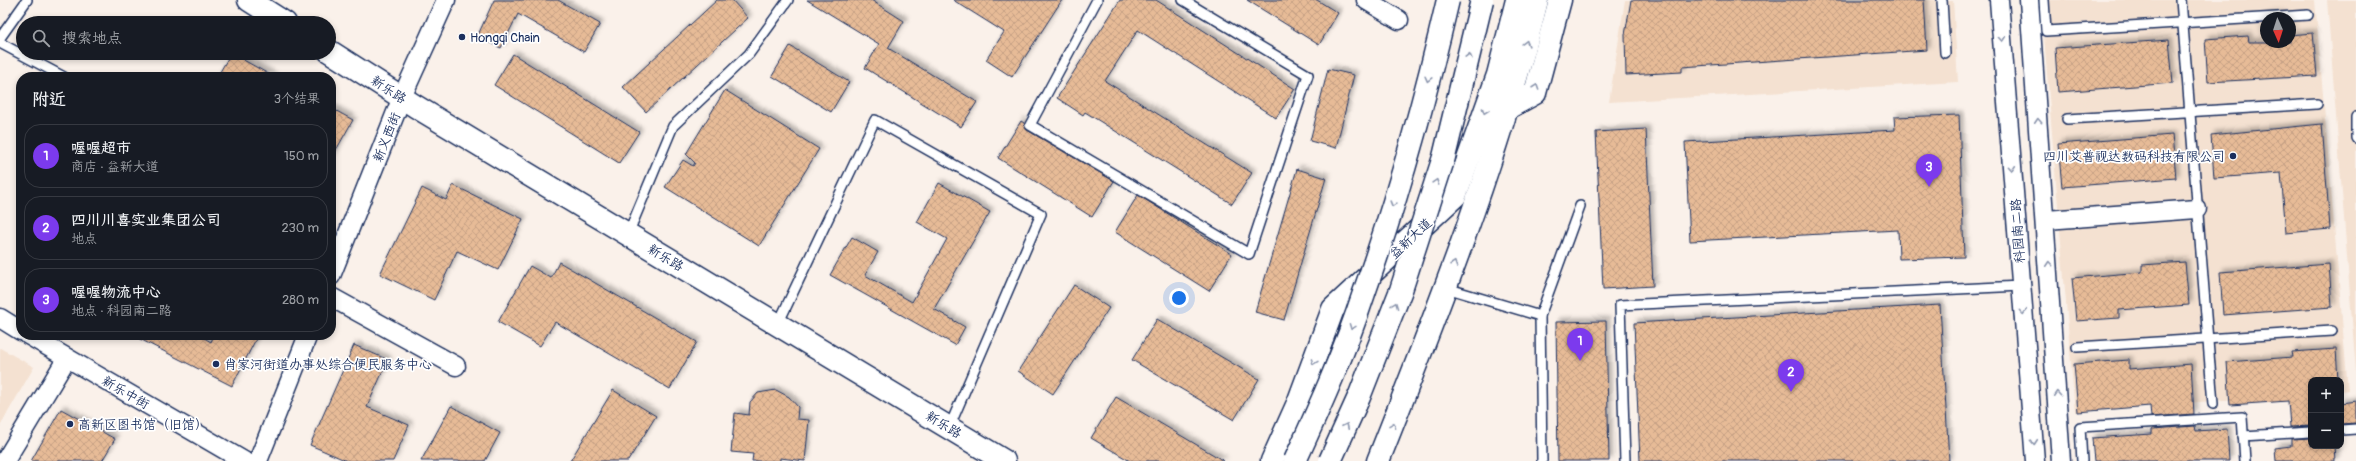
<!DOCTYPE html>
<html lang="zh">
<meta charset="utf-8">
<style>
:root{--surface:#171b24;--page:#20242c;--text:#f1f3f6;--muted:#9ea1a6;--line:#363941;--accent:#7c3aed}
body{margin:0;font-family:Pangolin,"LXGW WenKai TC",sans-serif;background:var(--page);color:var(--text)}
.controls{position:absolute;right:12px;bottom:12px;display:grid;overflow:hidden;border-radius:8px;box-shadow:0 2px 6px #0003}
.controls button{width:36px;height:36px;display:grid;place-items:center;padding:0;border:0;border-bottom:1px solid var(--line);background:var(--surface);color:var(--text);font:20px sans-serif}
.compass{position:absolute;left:2260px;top:12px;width:36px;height:36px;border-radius:50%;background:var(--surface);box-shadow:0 2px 6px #0003;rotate:177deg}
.you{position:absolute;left:1179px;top:298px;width:14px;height:14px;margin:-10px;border:3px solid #fff;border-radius:50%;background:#1a73e8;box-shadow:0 0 0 6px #1a73e833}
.badge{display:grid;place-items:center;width:26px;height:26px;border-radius:50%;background:var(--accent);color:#fff;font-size:13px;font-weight:700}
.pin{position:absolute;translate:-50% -33px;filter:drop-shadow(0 1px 2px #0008)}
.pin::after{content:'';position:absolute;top:21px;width:14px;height:12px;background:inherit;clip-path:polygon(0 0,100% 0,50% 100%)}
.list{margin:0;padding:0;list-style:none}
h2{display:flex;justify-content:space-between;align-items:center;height:52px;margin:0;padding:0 16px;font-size:17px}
h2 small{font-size:13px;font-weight:400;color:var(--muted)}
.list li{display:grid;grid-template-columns:26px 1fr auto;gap:12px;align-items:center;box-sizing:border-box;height:64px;margin:0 8px 8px;padding:0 8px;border:1px solid var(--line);border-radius:16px}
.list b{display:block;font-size:15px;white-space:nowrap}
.list p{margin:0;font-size:13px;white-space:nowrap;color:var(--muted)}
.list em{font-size:13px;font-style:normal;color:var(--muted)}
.icon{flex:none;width:22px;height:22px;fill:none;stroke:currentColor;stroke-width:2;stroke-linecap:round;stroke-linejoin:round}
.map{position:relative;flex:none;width:2356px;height:461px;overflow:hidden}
.search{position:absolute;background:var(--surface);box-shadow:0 2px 6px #0003;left:16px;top:16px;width:320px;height:44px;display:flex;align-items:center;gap:10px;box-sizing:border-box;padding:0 14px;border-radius:22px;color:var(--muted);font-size:15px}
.panel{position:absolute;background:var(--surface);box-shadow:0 2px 6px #0003;left:16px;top:72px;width:320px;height:268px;border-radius:16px}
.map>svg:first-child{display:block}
.built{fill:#f4e1d1;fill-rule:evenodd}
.building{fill:url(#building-cross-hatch);stroke:#1b2f5e;filter:url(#shadow)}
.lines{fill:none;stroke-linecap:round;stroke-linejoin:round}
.lane-casing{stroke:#1b2f5e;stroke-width:12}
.street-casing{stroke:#1b2f5e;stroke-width:21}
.secondary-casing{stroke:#1b2f5e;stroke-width:25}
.primary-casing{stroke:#1b2f5e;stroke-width:25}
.lane{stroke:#fff;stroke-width:9}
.street{stroke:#fff;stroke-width:18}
.secondary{stroke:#fff;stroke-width:22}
.primary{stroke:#fff;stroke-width:22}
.highway-bridge-casing{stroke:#1b2f5e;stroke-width:25;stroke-linecap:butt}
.highway-bridge{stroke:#fff;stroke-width:22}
.oneway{stroke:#8d97ae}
.poi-dot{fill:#1b2f5e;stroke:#fff;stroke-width:1.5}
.labels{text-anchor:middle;stroke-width:3.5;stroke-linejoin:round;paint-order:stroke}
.poi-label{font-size:13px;fill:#1b2f5e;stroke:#fff;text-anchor:start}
.street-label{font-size:13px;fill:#1b2f5e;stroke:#fff}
</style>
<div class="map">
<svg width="2356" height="461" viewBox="0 0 2356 461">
<defs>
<pattern id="building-cross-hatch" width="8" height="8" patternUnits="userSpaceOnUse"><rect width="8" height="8" fill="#e7bb97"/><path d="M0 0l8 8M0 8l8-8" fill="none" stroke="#c6a185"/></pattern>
<filter id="shadow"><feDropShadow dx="3.5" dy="-3.5" stdDeviation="2" flood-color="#0004"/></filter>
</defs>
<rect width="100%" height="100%" fill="#faf1ea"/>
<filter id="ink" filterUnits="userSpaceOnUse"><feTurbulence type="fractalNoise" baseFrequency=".025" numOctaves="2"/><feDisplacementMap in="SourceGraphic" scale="8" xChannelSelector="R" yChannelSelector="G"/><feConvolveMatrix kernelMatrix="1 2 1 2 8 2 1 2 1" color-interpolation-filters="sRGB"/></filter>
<g filter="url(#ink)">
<g class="built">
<polygon points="1625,0 1953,0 1958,82 1609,102"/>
<path d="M2041,0H2315L2348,390L2341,391V380H2311V393L2075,412ZM2266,18H2290V42H2266Z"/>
<polygon points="2327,0 2356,0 2356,372"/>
<polygon points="0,348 34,367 0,426"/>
</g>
<g class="building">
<polygon points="494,0 558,0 600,24 584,52 518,14 501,48 477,37"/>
<polygon points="717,0 732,0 748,18 646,112 623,87"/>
<polygon points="807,0 871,0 904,21 888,48 977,102 961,127 865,68 879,44"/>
<polygon points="953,0 1062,0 1012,77 986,60 1004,32"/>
<polygon points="1120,0 1156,0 1295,89 1276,118 1138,30 1105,81 1252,173 1232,204 1085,112 1083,115 1057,98"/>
<polygon points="1247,0 1317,0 1338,13 1319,45"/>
<polygon points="1631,0 1924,0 1927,50 1682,67 1682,72 1626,75 1625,35"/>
<polygon points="2313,33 2317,76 2208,82 2205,39 2248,36 2249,42 2290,42 2290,35"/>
<polygon points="2169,40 2173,83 2058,92 2055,48"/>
<polygon points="790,46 849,82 831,112 772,76"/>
<polygon points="231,53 274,77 217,77"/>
<polygon points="513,54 639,132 619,163 494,85"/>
<polygon points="1328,69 1354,75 1336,148 1310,141"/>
<polygon points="725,90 819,149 759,246 665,187 683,160 693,166 695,163 686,154"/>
<polygon points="331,108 353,120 331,159"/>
<polygon points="1959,115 1964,257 1899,259 1898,230 1690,241 1685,142 1895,130 1894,117"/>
<polygon points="1021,121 1024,123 1027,130 1114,181 1092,217 998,158"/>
<polygon points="2322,124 2330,229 2286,233 2281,173 2214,178 2211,135"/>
<polygon points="1646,129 1653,286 1603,289 1596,132"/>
<polygon points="2172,135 2176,178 2062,187 2058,144"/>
<polygon points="1297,169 1326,178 1284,320 1255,312"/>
<polygon points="939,183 990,212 934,309 965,327 955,345 830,275 852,237 878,252 865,275 912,302 947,239 917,222"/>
<polygon points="453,185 523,219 498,270 457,251 434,300 380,274 422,188 446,200"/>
<polygon points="1138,195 1232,254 1209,291 1115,232"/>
<polygon points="559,262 697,342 670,389 555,322 540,346 498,322 530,266 551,278"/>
<polygon points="2185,262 2189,305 2119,310 2119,318 2076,321 2072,278 2142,272 2142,265"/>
<polygon points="2329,264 2332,307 2223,315 2220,272"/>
<polygon points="1074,285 1109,308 1053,394 1018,371"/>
<polygon points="1940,305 1949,461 1640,461 1634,323"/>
<polygon points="1157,319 1259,379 1234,420 1132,360"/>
<polygon points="1606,321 1609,461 1558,461 1556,322"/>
<polygon points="132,335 199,335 211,342 214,335 258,335 232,386"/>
<polygon points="354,345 388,360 367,407 409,425 393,461 347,461 310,445"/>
<polygon points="2336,349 2338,380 2311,380 2311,426 2290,427 2288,401 2230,405 2227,362 2293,357 2292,352"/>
<polygon points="2129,360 2129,369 2191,364 2194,414 2151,417 2150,406 2078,412 2074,364"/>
<polygon points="613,390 656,416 628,461 570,461"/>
<polygon points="776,390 789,397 798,407 797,419 809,420 805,461 780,458 780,461 752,461 753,454 731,452 735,413 749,415 750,402 758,393"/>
<polygon points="1116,397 1224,461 1130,461 1091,438"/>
<polygon points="2356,401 2356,423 2341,424 2341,403"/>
<polygon points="451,406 500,433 485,461 421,461"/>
<polygon points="61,409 115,439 102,461 31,461"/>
<polygon points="2195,426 2196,431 2227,429 2229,461 2094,461 2092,438 2152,434 2152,429"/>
<polygon points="2311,438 2311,446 2334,446 2335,461 2276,461 2275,448 2291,446 2291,439"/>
</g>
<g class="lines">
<defs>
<g id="lane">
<polyline points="1097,0 1030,125 1249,254 1308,75 1183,0"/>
<polyline points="1942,0 1945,53"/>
<polyline points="2044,0 2046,31 2308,15"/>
<polyline points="2181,0 2213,404"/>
<polyline points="0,38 27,0"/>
<polyline points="0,43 64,77"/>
<polyline points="2356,117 2356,138"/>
<polyline points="2067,119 2317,104"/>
<polyline points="628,234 673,126 749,54 788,0"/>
<polyline points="1446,288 1540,316 1542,461"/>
<polyline points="1540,316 1580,206"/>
<polyline points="778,324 875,120 1041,214 949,428"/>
<polyline points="2077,347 2332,331"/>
<polyline points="2341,430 2356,429"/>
<polyline points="2243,436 2311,432"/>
<polyline points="1625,461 1620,305 2021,286"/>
<polyline points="2082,461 2080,427 2242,417 2245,461"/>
</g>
<g id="street">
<polyline points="1366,0 1399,20"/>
<polyline points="1999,0 2035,461"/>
<polyline points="2029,0 2061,461"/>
<polyline points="2046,220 2197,209"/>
<polyline points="331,276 402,97 446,0"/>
<polyline points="331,297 456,366"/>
<polyline points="0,318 21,331"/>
<polyline points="28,335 244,461"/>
<polyline points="5,461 67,358"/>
<polyline points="258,461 308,335"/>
</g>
<g id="secondary">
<polyline points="249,0 285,23"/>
<polyline points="329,51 415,106 1004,461"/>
</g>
<g id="primary">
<polyline points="1506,109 1535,93 1560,0"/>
<polyline points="1272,461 1298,403 1333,309 1455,196 1498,75 1517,0"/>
<path d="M1378,461C1438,310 1498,158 1537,0"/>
</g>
</defs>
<use href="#lane" class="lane-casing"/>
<use href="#street" class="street-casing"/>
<use href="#secondary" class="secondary-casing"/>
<use href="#primary" class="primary-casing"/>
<use href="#lane" class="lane"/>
<use href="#street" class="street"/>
<use href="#secondary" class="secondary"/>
<use href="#primary" class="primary"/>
<defs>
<g id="highway-bridge">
<path d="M1295,461C1320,406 1345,351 1364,293C1398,197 1425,99 1448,0"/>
<polyline points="1330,461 1359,397 1401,290 1444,157 1482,0"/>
</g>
</defs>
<use href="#highway-bridge" class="highway-bridge-casing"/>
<use href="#highway-bridge" class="highway-bridge"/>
</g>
<defs><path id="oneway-chevron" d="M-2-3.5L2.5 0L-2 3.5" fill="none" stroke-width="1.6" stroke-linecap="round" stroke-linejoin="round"/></defs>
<g class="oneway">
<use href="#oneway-chevron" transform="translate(2002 39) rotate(86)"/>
<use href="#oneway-chevron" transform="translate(1526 43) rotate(-75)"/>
<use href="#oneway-chevron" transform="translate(1469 56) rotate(-76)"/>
<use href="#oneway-chevron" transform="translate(1428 79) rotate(104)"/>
<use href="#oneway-chevron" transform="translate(1536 87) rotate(-71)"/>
<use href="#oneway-chevron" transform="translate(1485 111) rotate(109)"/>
<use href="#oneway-chevron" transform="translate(2038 121) rotate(-94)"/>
<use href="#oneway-chevron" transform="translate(2012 168) rotate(86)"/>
<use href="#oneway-chevron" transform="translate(1436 182) rotate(-72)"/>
<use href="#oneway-chevron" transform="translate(1393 204) rotate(106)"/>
<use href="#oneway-chevron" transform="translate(1454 264) rotate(-71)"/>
<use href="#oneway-chevron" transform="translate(2049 264) rotate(-94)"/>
<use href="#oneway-chevron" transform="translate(1395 305) rotate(-69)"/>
<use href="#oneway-chevron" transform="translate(2023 312) rotate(85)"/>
<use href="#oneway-chevron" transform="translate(1352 327) rotate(111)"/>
<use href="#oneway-chevron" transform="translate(1314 362) rotate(110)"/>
<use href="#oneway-chevron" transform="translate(2057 394) rotate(-94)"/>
<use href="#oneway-chevron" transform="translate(1393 425) rotate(-69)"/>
<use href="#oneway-chevron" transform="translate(1346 426) rotate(-65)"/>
<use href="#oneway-chevron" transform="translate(2034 442) rotate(85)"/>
</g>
</g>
<g class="poi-dot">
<circle cx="462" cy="37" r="4"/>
<circle cx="2233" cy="156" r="4"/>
<circle cx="216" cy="364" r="4"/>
<circle cx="70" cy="424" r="4"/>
</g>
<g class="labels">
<g class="poi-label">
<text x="470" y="42">Hongqi Chain</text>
<text x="2225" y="161" text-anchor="end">四川艾普视达数码科技有限公司</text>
<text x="224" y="369">肖家河街道办事处综合便民服务中心</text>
<text x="78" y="429">高新区图书馆（旧馆）</text>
</g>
<g class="street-label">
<text transform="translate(389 89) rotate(33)" y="5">新乐路</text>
<text transform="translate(386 137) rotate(-68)" y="5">新义西街</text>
<text transform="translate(2017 231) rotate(-94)" y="5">科园南二路</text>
<text transform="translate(1410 238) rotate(-43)" y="5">益新大道</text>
<text transform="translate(666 257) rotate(31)" y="5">新乐路</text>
<text transform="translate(126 392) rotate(30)" y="5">新乐中街</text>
<text transform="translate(944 424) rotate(31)" y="5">新乐路</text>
</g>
</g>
</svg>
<div class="controls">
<button>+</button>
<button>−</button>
</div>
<svg class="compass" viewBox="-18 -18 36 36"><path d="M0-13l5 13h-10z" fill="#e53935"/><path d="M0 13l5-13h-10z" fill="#9ea1a6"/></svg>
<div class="you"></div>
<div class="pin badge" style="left:1580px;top:361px">1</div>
<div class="pin badge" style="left:1791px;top:392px">2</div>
<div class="pin badge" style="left:1929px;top:187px">3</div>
<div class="search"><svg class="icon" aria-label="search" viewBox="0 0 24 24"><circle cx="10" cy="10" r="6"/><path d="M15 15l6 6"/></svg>搜索地点</div>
<section class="panel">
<h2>附近<small>3个结果</small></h2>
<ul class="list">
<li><span class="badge">1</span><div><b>喔喔超市</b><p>商店 · 益新大道</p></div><em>150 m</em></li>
<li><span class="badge">2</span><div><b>四川川喜实业集团公司</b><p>地点</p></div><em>230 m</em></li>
<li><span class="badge">3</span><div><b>喔喔物流中心</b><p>地点 · 科园南二路</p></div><em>280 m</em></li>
</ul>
</section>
</div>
